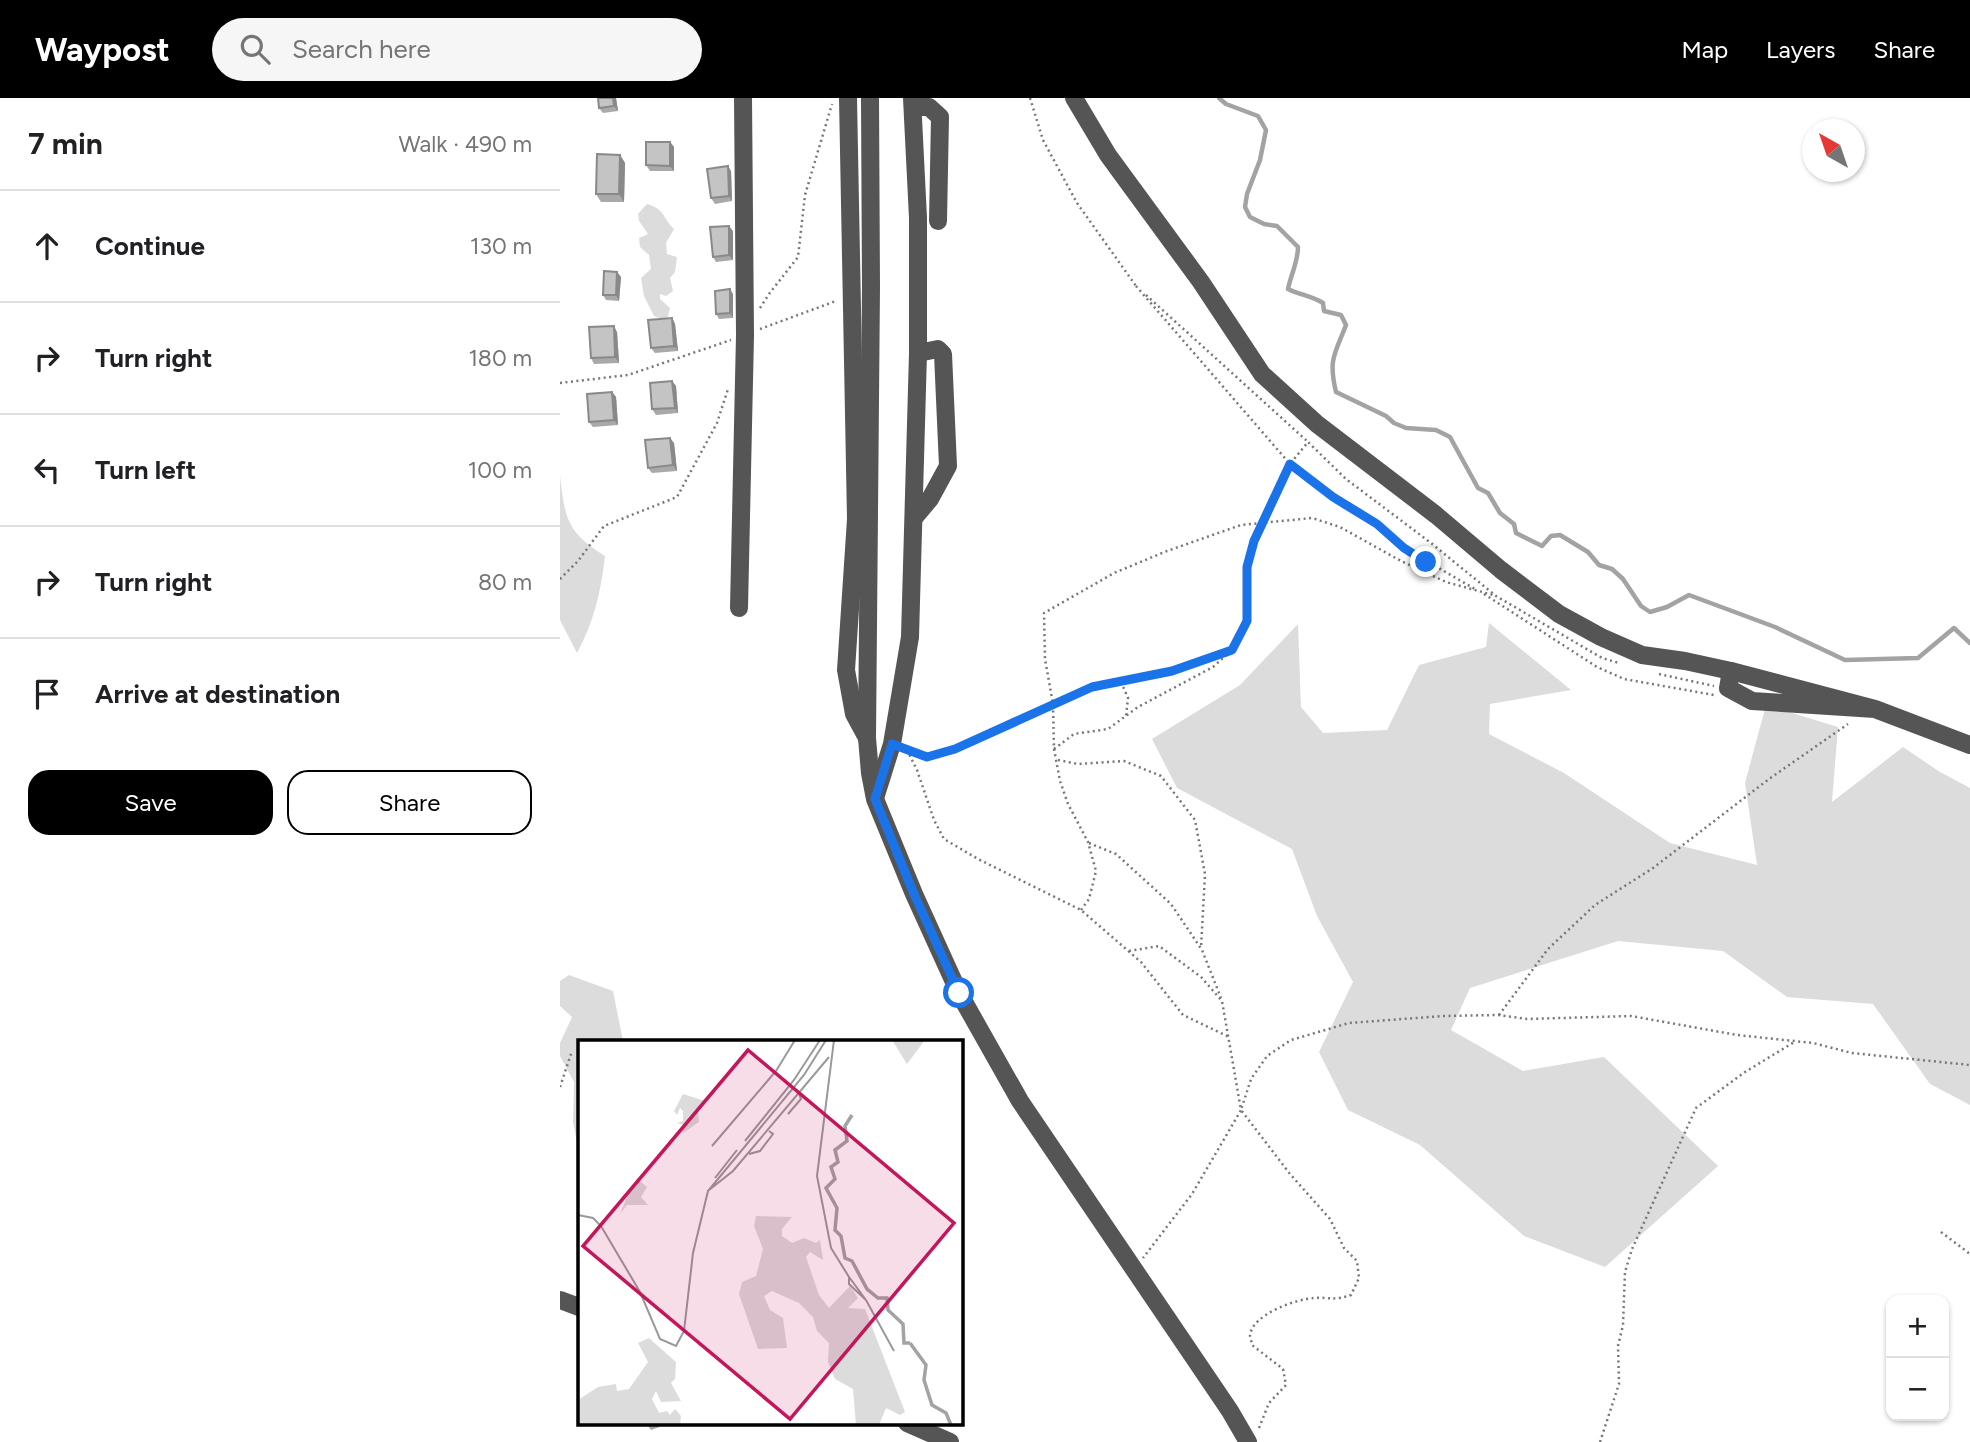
<!DOCTYPE html>
<meta charset="utf-8">
<style>
:root{--surface:#fff;--page:#f6f6f6;--text:#202124;--muted:#757577;--line:#e0e0e0;--accent:#000}
body{margin:0;font-family:Figtree,sans-serif;background:var(--page);color:var(--text)}
.controls{position:absolute;right:21px;bottom:21px;display:grid;overflow:hidden;border-radius:14px;box-shadow:0 2px 5px #0004}
.controls button{width:63px;height:63px;display:grid;place-items:center;padding:0;border:0;border-bottom:2px solid var(--line);background:var(--surface);color:var(--text);font:35px sans-serif}
.compass{position:absolute;left:1242px;top:21px;width:63px;height:63px;border-radius:50%;background:var(--surface);box-shadow:0 2px 5px #0004;rotate:320deg}
.stop{position:absolute;width:21px;height:21px;margin:-16px;border:5px solid #1a73e8;border-radius:50%;background:#fff}
.stop.end{background:#1a73e8;border-color:#fff;box-shadow:0 2px 7px #0008}
.list{margin:0;padding:0;list-style:none}
h2{display:flex;justify-content:space-between;align-items:center;height:91px;margin:0;padding:0 28px;font-size:30px}
h2 small{font-size:23px;font-weight:400;color:var(--muted)}
.list li{display:grid;grid-template-columns:46px 1fr auto;gap:21px;align-items:center;box-sizing:border-box;height:112px;padding:0 28px;border-top:2px solid var(--line)}
.list b{display:block;font-size:26px;white-space:nowrap}
.list em{font-size:23px;font-style:normal;color:var(--muted)}
.actions{display:flex;gap:14px;padding:21px 28px}
.actions a{flex:1;padding:16px 0;border:2px solid var(--accent);border-radius:21px;text-align:center;font-size:24px;color:var(--accent)}
.actions .main{background:var(--accent);color:#fff}
.icon{flex:none;width:38px;height:38px;fill:none;stroke:currentColor;stroke-width:2;stroke-linecap:round;stroke-linejoin:round}
.map{position:relative;flex:none;width:1410px;height:1344px;overflow:hidden}
header{display:flex;align-items:center;gap:42px;box-sizing:border-box;height:98px;padding:0 35px;background:var(--accent);color:#fff}
header strong{font-size:33px}
nav{display:flex;gap:38px;margin-inline-start:auto;font-size:24px}
.search{width:490px;height:63px;background:var(--page);display:flex;align-items:center;gap:18px;box-sizing:border-box;padding:0 24px;border-radius:38px;color:var(--muted);font-size:26px}
main{display:flex}
aside{flex:1;background:var(--surface)}
.map>svg:first-child{display:block}
.green{fill:#dcdcdc}
.lines{fill:none;stroke-linecap:round;stroke-linejoin:round}
.stream{stroke:#a3a3a3;stroke-width:4.5}
.path{stroke:#777;stroke-width:2.5;stroke-dasharray:2 3.5;stroke-linecap:butt}
.minor{stroke:#555;stroke-width:18}
.wall{fill:#a9a9a9}
.shaded-wall{fill:#898989}
.building{fill:#c4c4c4;stroke:#898989;stroke-width:2}
.route{stroke:#1a73e8;stroke-width:9}
.inset-river{fill:none;stroke:#a3a3a3;stroke-width:3.5}
.inset-road{fill:none;stroke:#999;stroke-width:2}
.view{fill:#c2185b;fill-opacity:0.15;stroke:#c2185b;stroke-width:3.5}
.inset-edge{fill:none;stroke:#000;stroke-width:3.5}
</style>
<header>
<strong>Waypost</strong>
<div class="search"><svg class="icon" aria-label="search" viewBox="0 0 24 24"><circle cx="10" cy="10" r="6"/><path d="M15 15l6 6"/></svg>Search here</div>
<nav><a>Map</a><a>Layers</a><a>Share</a></nav>
</header>
<main>
<aside>
<h2>7 min<small>Walk · 490 m</small></h2>
<ul class="list">
<li><svg class="icon" aria-label="ahead" viewBox="0 0 24 24"><path d="M12 20V5M6 11l6-6 6 6"/></svg><div><b>Continue</b></div><em>130 m</em></li>
<li><svg class="icon" aria-label="right" viewBox="0 0 24 24"><path d="M7 20v-9h11M14 6l5 5-5 5"/></svg><div><b>Turn right</b></div><em>180 m</em></li>
<li><svg class="icon" aria-label="left" viewBox="0 0 24 24"><path d="M17 20v-9H6M10 6l-5 5 5 5"/></svg><div><b>Turn left</b></div><em>100 m</em></li>
<li><svg class="icon" aria-label="right" viewBox="0 0 24 24"><path d="M7 20v-9h11M14 6l5 5-5 5"/></svg><div><b>Turn right</b></div><em>80 m</em></li>
<li><svg class="icon" aria-label="arrive" viewBox="0 0 24 24"><path d="M6 21V4h12l-3 4 3 4H6"/></svg><div><b>Arrive at destination</b></div></li>
</ul>
<div class="actions"><a class="main">Save</a><a>Share</a></div>
</aside>
<div class="map">
<svg width="1410" height="1344" viewBox="0 0 1410 1344">
<rect width="100%" height="100%" fill="#fff"/>
<g class="green">
<path d="M87,106C105,111 102,119 114,131L106,145L107,156L117,159L115,174L110,180L113,193L106,198L100,196V201L110,210L108,219L104,222L94,218L84,198L81,180L91,171L89,157L80,149L79,140L88,136L79,123L78,116Z"/>
<path d="M0,378C5,421 7,434 45,458C41,493 34,524 17,555L0,522Z"/>
<polygon points="929,525 1011,592 930,606 929,636 1004,675 1110,745 1197,767 1185,685 1206,607 1278,629 1272,704 1343,649 1380,674 1410,690 1410,1007 1370,986 1313,906 1227,899 1163,853 1058,843 910,890 891,932 963,973 1044,959 1158,1068 1045,1169 964,1138 860,1047 788,1012 759,954 793,884 757,818 732,751 617,690 592,641 680,587 738,526 741,609 763,635 827,632 859,567 926,549"/>
<polygon points="9,877 53,893 63,943 19,943 19,1055 13,1024 14,984 0,958 0,945 12,919 0,908 0,883"/>
</g>
<g class="lines">
<path class="stream" d="M659,0L666,6L698,18L706,32L700,62L687,96L685,109L690,119L704,126L717,128L738,149C738,164 731,176 728,191C740,197 752,198 763,205L764,213L781,217L786,227C775,256 768,261 776,294L826,318L834,325L846,330L876,332L890,339L918,390L928,395L940,415L954,426L956,435L982,448L991,438L1000,437L1028,454L1039,467L1052,471L1063,481L1081,508L1090,514L1107,509L1129,497L1215,529L1285,562L1358,560L1394,530L1410,545"/>
<g class="path">
<polyline points="470,0 483,42 517,105 576,188"/>
<polyline points="576,188 730,366 773,399 817,426 844,450 915,491"/>
<polyline points="586,197 747,343"/>
<polyline points="200,210 209,196 238,159 245,97 272,6"/>
<polyline points="200,231 276,203"/>
<polyline points="0,285 68,277 171,242"/>
<polyline points="0,481 18,463 44,428 117,399 157,325 168,291"/>
<polyline points="924,496 1037,569 1064,581 1154,597"/>
<polyline points="1099,576 1154,588"/>
<polyline points="561,584 568,600 566,618"/>
<polyline points="346,651 367,659 395,651 532,589 612,573 669,553"/>
<polyline points="494,651 514,636 548,631 578,609 653,569 672,552 687,523 687,469 694,443 730,366 748,344 786,381 871,445 936,498 1042,560 1059,565"/>
<polyline points="347,652 357,672 374,722 384,741 418,761 521,812 581,864 623,917 669,939"/>
<polyline points="498,662 518,666 564,663 601,678 635,722 645,776 641,850"/>
<polyline points="529,745 556,756 611,806 642,852 661,900"/>
<polyline points="521,812 529,801 536,773 528,744 508,706 500,683 494,651 493,606 485,561 484,515 554,475 607,453 681,427 752,420 780,429 841,463 886,484 933,497"/>
<polyline points="569,853 599,848 641,879 662,903 681,1012 632,1096 583,1160"/>
<polyline points="939,917 988,851 1035,807 1093,770 1209,681 1288,626"/>
<polyline points="0,989 12,953"/>
<polyline points="1381,1134 1410,1156"/>
<path d="M699,1330L709,1305L726,1287L723,1271L692,1247C692,1244 690,1240 690,1237C693,1216 736,1201 754,1200C771,1199 774,1203 791,1197L799,1180L797,1163L784,1150L770,1121L730,1076L681,1012L691,981L707,958L731,942L789,925L883,918L939,917L967,921L1071,918L1177,937L1253,945L1292,955L1410,967"/>
<polyline points="1040,1344 1059,1286 1058,1248 1063,1227 1065,1174 1072,1151 1136,1010 1185,974 1236,943"/>
</g>
<g class="minor">
<polyline points="288,0 296,421 286,572 294,616 307,640"/>
<polyline points="310,0 311,189 307,640 310,675 315,701 354,796 399,895 460,1003 670,1313 688,1344"/>
<polyline points="514,0 548,57 641,184 702,276 757,326 876,417 941,472 999,516 1041,539 1082,557 1125,563 1171,573"/>
<polyline points="353,9 369,9 380,19 378,123"/>
<polyline points="354,420 370,401 388,368 383,256 378,251 358,255"/>
<polyline points="179,510 185,237 183,0"/>
<polyline points="1315,611 1192,603 1168,590 1171,573 1315,611 1410,647"/>
<polyline points="316,697 332,646 350,539 358,255 358,120 352,0"/>
<polyline points="0,1202 19,1209"/>
<polyline points="347,1325 390,1344"/>
</g>
</g>
<g class="wall">
<polygon points="56,0 58,13 43,15 39,10"/>
<polygon points="110,44 114,49 114,73 90,73 86,67"/>
<polygon points="60,57 65,65 64,104 41,104 36,96"/>
<polygon points="171,73 172,103 155,106 151,100"/>
<polygon points="173,133 173,162 156,164 153,159"/>
<polygon points="57,174 61,179 59,203 46,202 43,197"/>
<polygon points="173,196 173,220 159,221 156,216"/>
<polygon points="112,220 115,226 118,253 95,255 91,250"/>
<polygon points="57,234 59,265 34,266 31,260"/>
<polygon points="112,283 116,288 118,315 96,317 92,311"/>
<polygon points="52,294 56,299 58,327 33,329 29,324"/>
<polygon points="114,345 117,373 92,375 88,370"/>
<polygon points="86,1325 111,1325 91,1332"/>
</g>
<g class="shaded-wall">
<polygon points="53,0 56,0 58,13 54,8"/>
<polygon points="110,44 114,49 114,73 110,68"/>
<polygon points="60,57 65,65 64,104 59,96"/>
<polygon points="168,68 171,73 172,103 169,98"/>
<polygon points="169,128 173,133 173,162 169,157"/>
<polygon points="57,174 61,179 59,203 56,197"/>
<polygon points="170,191 173,196 173,220 170,215"/>
<polygon points="112,220 115,226 118,253 114,248"/>
<polygon points="54,228 57,234 59,265 55,259"/>
<polygon points="112,283 116,288 118,315 115,310"/>
<polygon points="52,294 56,299 58,327 54,322"/>
<polygon points="110,340 114,345 117,373 113,367"/>
</g>
<g class="building">
<polygon points="38,0 53,0 54,8 39,10"/>
<polygon points="86,44 110,44 110,68 86,67"/>
<polygon points="37,56 60,57 59,96 36,96"/>
<polygon points="168,68 169,98 151,100 147,71"/>
<polygon points="169,128 169,157 153,159 150,129"/>
<polygon points="44,173 57,174 56,197 43,197"/>
<polygon points="170,191 170,215 156,216 155,193"/>
<polygon points="112,220 114,248 91,250 88,222"/>
<polygon points="54,228 55,259 31,260 29,229"/>
<polygon points="112,283 115,310 92,311 90,285"/>
<polygon points="52,294 54,322 29,324 27,296"/>
<polygon points="110,340 113,367 88,370 85,342"/>
</g>
<g class="lines">
<polyline class="route" points="399,895 354,796 315,701 332,646 367,659 395,651 532,589 612,573 672,552 687,523 687,469 694,443 730,366 773,399 817,426 844,450 866,464"/>
</g>
<g transform="translate(18 942)">
<rect width="385" height="385" fill="#fff"/>
<path d="M314,0H347L329,24ZM105,54L127,61L120,71L121,82L105,93L106,85L99,83L105,81V71L102,68L99,75L96,71ZM58,138L69,147L63,157L70,165H49L42,174L53,148L59,145ZM178,176L214,177L204,189V196L214,203L226,198L238,203L242,200L245,220L232,212L228,217L241,255L251,268L272,246L280,258L270,268L287,269L327,372L322,375L308,368L301,385H278L275,349L257,339L250,322L251,303L239,291L235,277L221,263L194,251L186,256L192,270L205,278L209,308L180,309L161,254L164,242L178,236L185,209L176,186ZM71,298L98,322L97,339L93,343L103,361L83,362L78,351L74,359L81,373L89,371L92,375L97,369L103,376L102,385H0V360L20,347L38,344L39,351L51,349L70,322L60,303Z" fill="#dcdcdc"/>
<path class="inset-river" d="M274,75L267,86L269,101L257,110L260,122L253,127L257,139L248,148L259,168L257,190L263,196L267,218L274,221L289,249L300,258H309L310,270L325,284L326,303H332M332,303L348,325L346,340L354,365L368,373L373,385"/>
<path class="inset-road" d="M256,0L239,136L253,208L271,237M210,74L223,59L221,54M0,87V137M167,101L216,40L242,0M134,106L198,31L217,0M171,114L182,111L195,94L191,91M137,138L159,110M131,150L155,131L251,17M0,175L15,178L23,186L62,252L82,299L98,306L106,291L115,213L130,151L226,35L248,0M288,260L271,237V244L288,260L316,311"/>
<path class="view" d="M170,10L376,183L212,379L5,206Z"/>
<rect width="385" height="385" class="inset-edge"/>
</g>
</svg>
<div class="controls">
<button>+</button>
<button>−</button>
</div>
<svg class="compass" viewBox="-18 -18 36 36"><path d="M0-13l5 13h-10z" fill="#e53935"/><path d="M0 13l5-13h-10z" fill="#757577"/></svg>
<div class="stop" style="left:399px;top:895px"></div>
<div class="stop end" style="left:866px;top:464px"></div>
</div>
</main>
